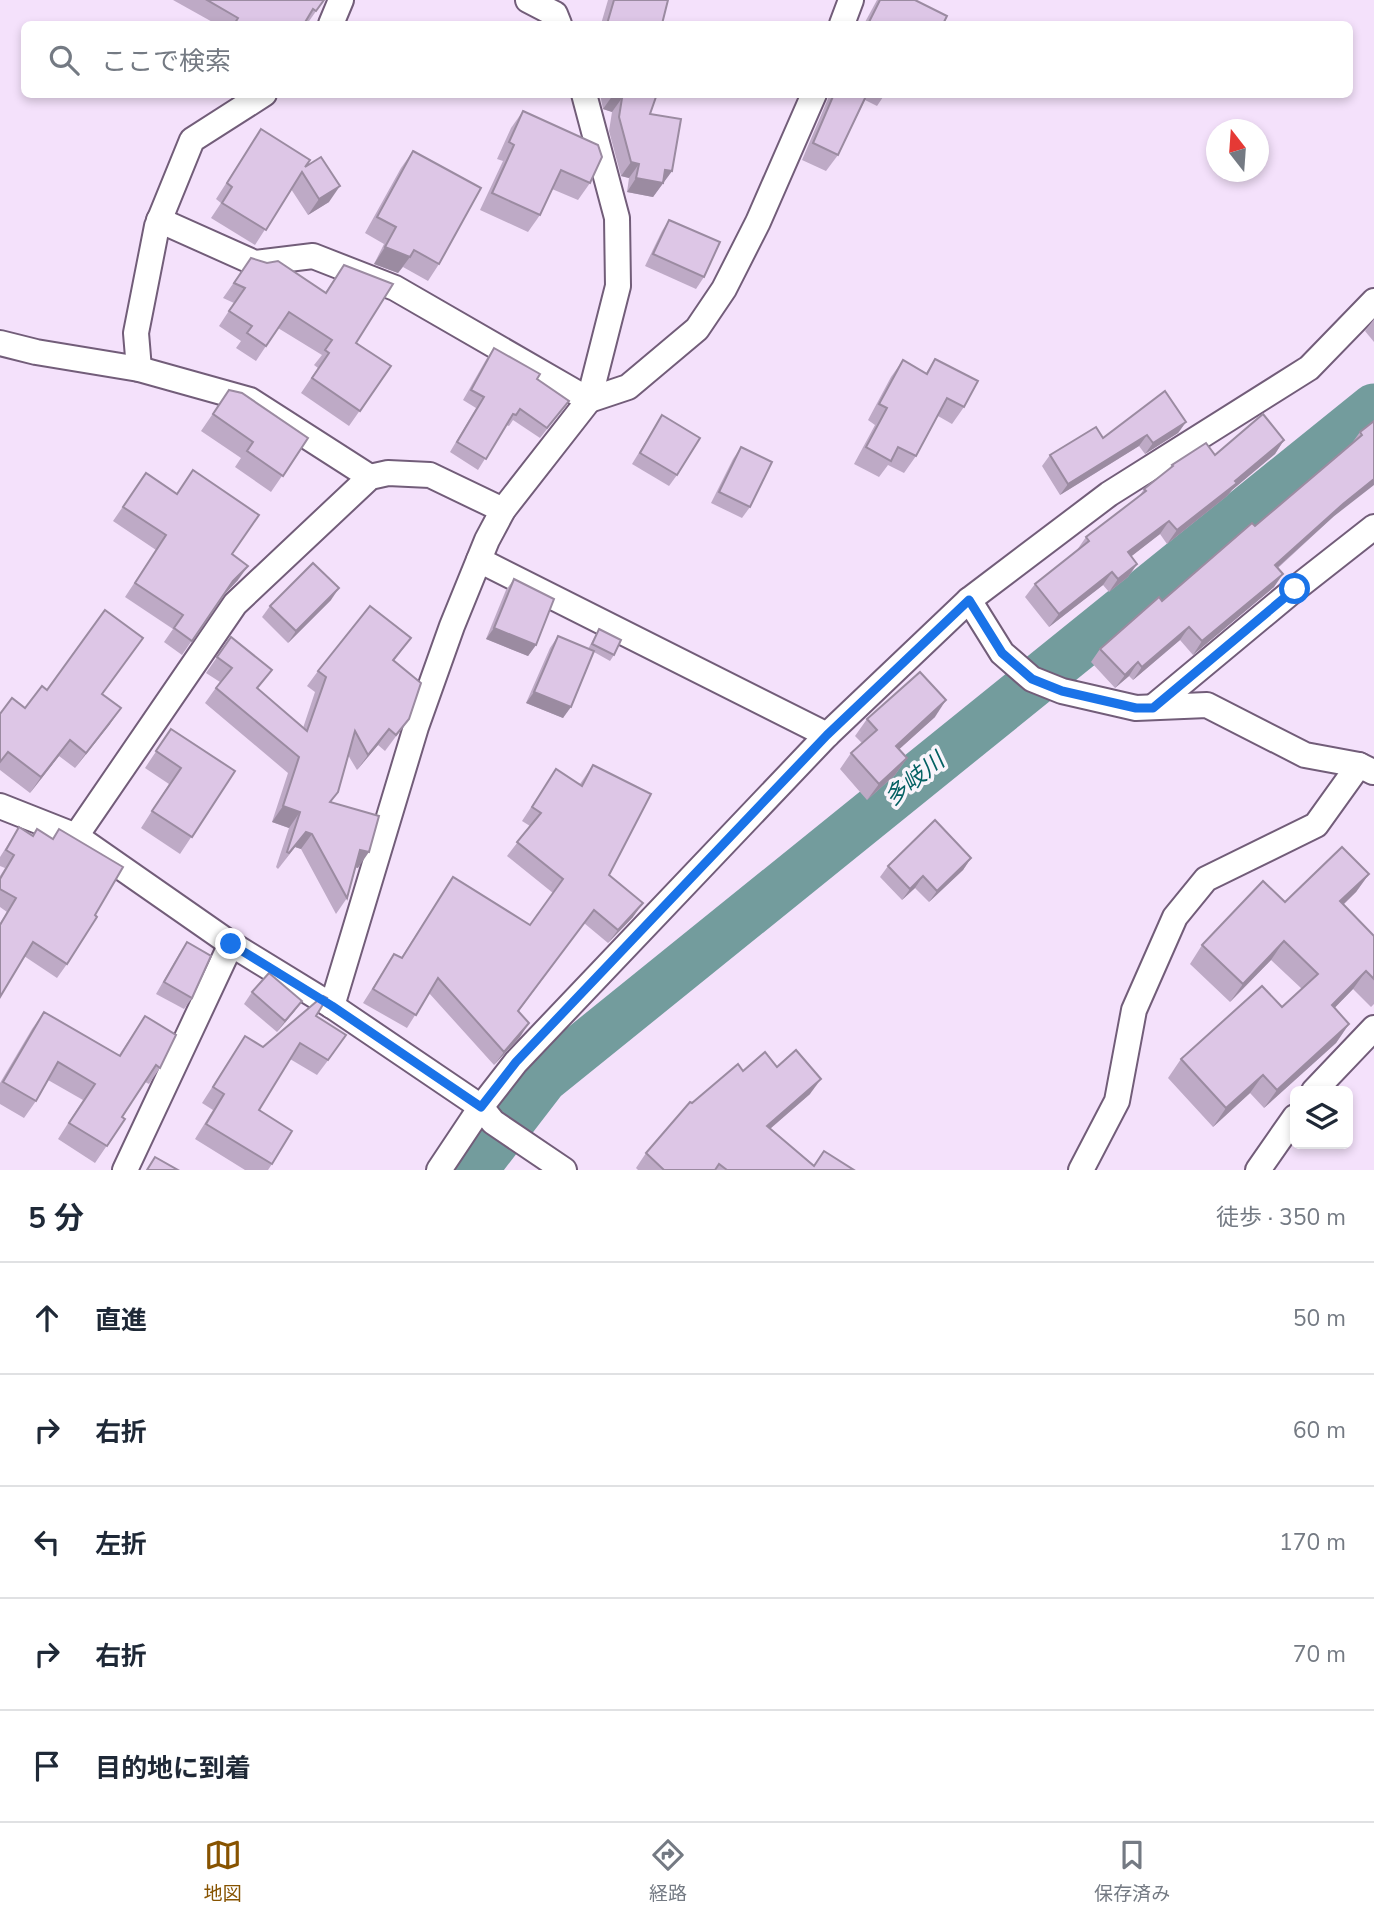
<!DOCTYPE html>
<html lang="ja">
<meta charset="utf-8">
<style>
:root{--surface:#fff;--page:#f6f6f7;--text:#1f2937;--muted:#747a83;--line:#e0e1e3;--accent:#875300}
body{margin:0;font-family:"Nunito Sans","Noto Sans JP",sans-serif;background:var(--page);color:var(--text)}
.controls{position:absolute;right:21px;bottom:21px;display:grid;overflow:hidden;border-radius:10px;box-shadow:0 4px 10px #0003}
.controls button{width:63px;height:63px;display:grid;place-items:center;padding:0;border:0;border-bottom:2px solid var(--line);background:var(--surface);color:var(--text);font:35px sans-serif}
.compass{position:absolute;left:1206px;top:119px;width:63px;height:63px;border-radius:50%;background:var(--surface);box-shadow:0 4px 10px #0003;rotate:343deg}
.stop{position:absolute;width:21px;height:21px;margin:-16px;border:5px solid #1a73e8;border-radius:50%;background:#fff}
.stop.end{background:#1a73e8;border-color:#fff;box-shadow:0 2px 7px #0008}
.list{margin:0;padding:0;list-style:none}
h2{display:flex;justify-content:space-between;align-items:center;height:91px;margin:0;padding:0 28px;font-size:30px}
h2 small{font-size:23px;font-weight:400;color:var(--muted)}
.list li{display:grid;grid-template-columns:46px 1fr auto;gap:21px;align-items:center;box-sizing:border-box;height:112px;padding:0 28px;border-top:2px solid var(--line)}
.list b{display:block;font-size:26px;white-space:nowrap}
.list em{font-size:23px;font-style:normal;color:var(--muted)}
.icon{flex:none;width:38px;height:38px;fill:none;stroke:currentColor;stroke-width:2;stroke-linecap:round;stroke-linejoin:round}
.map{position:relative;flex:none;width:1374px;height:1170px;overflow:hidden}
.search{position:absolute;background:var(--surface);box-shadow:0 4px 10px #0003;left:21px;right:21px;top:21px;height:77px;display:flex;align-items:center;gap:18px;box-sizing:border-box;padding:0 24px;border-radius:10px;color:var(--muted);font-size:26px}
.sheet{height:651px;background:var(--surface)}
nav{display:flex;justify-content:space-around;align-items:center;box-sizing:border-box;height:98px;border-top:2px solid var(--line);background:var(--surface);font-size:19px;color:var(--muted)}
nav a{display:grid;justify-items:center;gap:4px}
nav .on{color:var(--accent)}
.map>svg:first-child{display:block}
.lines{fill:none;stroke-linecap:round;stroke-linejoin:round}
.river{stroke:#739c9d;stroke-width:49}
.street-casing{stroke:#725d79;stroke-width:28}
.street{stroke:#fff;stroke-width:24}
.wall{fill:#beaac6}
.shaded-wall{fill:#9b8ba1}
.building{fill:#ddc6e6;stroke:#9b8ba1;stroke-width:2}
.route{stroke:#1a73e8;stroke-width:9}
.labels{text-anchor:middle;stroke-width:7;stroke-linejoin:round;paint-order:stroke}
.water-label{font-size:23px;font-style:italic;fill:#036062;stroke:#f9f4fb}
</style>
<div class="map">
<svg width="1374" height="1170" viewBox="0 0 1374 1170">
<rect width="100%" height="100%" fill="#f4e1fb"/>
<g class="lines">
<polyline class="river" points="473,1170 543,1079 1374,408"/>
<defs>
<g id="street">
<polyline points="528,0 555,14 559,24"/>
<polyline points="331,24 341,0"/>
<polyline points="842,24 851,0"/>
<polyline points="159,220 255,263 313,256 395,288 589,400 628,387 697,329 724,289 758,222 814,94"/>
<polyline points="0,343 36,352 139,369 250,400 370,477"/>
<polyline points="139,369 136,333 157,226 192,140 264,94"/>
<polyline points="479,560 827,735"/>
<polyline points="969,600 1002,653 1032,679 1062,691 1136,708 1207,705 1305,755 1359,765 1373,772"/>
<polyline points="1153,707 1295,589 1374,527"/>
<polyline points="0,806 76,836 231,944 332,1006 481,1107 493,1122 564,1170"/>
<polyline points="76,836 235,604 370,477 388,473 430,475 503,510"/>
<polyline points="332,1006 416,727 452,626 487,540 503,510 589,400 618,286 617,218 584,94"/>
<polyline points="1314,1091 1374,1028"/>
<polyline points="125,1170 231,944"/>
<polyline points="439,1170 481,1107 516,1062 827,735 969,600 1109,494 1309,368 1374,301"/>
<polyline points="1081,1170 1117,1101 1134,1010 1175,917 1206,879 1316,825 1359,765"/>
<polyline points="1258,1170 1295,1117"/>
</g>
</defs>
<use href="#street" class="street-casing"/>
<use href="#street" class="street"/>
</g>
<g class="wall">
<polygon points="173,0 324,0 307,24 216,24"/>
<polygon points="608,0 668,0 662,24 601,24"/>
<polygon points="877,0 915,0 943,24 864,24"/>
<polygon points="600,94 657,94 650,114 672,171 653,197 627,192 629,178 621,176 609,131 612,112 603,109"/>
<polygon points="830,94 885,94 877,106 865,100 838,155 826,171 802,160"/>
<polygon points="523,111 590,183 578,200 552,189 540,215 528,232 480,210 503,161 497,159 511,128"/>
<polygon points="261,129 305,167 329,202 308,215 291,189 255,245 211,218 221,203 216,199"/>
<polygon points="413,151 439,264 428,281 403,267 398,273 374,264 384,244 365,233 401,168"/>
<polygon points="669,220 704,277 696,289 645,266 662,231"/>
<polygon points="251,258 325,293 344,265 356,343 391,366 349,426 301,393 318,368 314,365 322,355 278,328 256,361 236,348 241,341 219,326 234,303 223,298"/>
<polygon points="1374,319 1374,342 1365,331"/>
<polygon points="494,348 537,379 561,411 540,438 513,420 509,426 506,425 478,470 450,452 476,408 463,400 487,358"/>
<polygon points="935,359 964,407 952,424 938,416 916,456 904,473 888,465 879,477 854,464 875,425 868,420 891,377 903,360 926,373"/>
<polygon points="229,390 308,438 271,492 235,467 241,458 201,431"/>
<polygon points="662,415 677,475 669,486 632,464"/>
<polygon points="1374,421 1333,517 1278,568 1274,587 1193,655 1180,640 1133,680 1129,676 1115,688 1091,662 1100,649 1162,601 1255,526 1352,443 1360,432"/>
<polygon points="1186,422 1178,433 1145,454 1139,446 1060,495 1042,466 1050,455 1103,438"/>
<polygon points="1284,440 1275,454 1232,490 1227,496 1167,544 1160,534 1131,556 1137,564 1128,577 1109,592 1103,585 1049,627 1025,597 1035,584 1077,550 1086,537 1138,498 1144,489 1168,470 1172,465"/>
<polygon points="741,447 750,507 742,518 711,503 733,459"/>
<polygon points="146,473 232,554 238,580 223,595 182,655 164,642 173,629 125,597 156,550 113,521"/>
<polygon points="514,579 536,645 528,656 486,639 506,590"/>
<polygon points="331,600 288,643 262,617 270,606"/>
<polygon points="599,629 614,655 610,661 594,652 563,718 526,703 550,648 558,636 588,649"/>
<polygon points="231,637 258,689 303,728 315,692 307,686 318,671 411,638 394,661 409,719 385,751 378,745 357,770 348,755 331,803 358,868 356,867 347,898 336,914 301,849 295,847 278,869 276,867 289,828 272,822 288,773 205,703 220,682 206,673"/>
<polygon points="47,690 103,694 110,724 75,768 59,756 30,793 0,770 0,714 25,708"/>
<polygon points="935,717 899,749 907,758 895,775 867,800 840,769 851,753 862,743 855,736 867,719"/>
<polygon points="171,729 235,771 180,854 141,828 169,784 145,768"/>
<polygon points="593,765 609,875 633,917 608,943 584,923 519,1011 520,1037 494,1065 429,993 407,1028 363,1003 394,954 401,958 453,877 530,925 553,893 507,856 530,826 522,821 556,769 580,784"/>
<polygon points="19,827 33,835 37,829 67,964 57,978 24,956 0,997 0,923 7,912 0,907 0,876 5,868 0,866 0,857"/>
<polygon points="971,858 963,870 929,902 915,888 902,900 880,877 888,866"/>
<polygon points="1369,874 1356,892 1343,905 1374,936 1374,1004 1371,1007 1353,989 1334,1008 1349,1024 1336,1043 1264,1108 1250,1093 1213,1127 1168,1078 1181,1059 1282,1007 1302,989 1271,960 1230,1002 1190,964 1202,945 1285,902"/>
<polygon points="187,942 192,998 184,1009 156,994 179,954"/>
<polygon points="252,992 302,1001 277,1032 244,1004"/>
<polygon points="44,1012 119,1055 145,1016 160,1068 149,1084 145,1082 122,1117 125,1119 95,1163 58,1139 83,1100 48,1080 36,1101 24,1118 0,1104 0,1083 32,1029"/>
<polygon points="316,1016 335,1051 317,1075 290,1059 259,1110 272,1164 268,1170 245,1170 195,1139 213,1110 202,1103 245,1036 263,1047"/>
<polygon points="777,1067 810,1094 770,1129 814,1165 824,1151 854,1170 638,1170 636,1168 646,1153 692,1103 743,1071"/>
</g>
<g class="shaded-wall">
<polygon points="613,95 622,98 612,112 603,109"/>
<polygon points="631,162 639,164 629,178 621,176"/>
<polygon points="665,170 672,171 653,197 627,192 636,178"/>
<polygon points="340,186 329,202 308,215 319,199"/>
<polygon points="385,247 410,257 398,273 374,264"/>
<polygon points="1186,422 1178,433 1145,454 1153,443"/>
<polygon points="1147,435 1139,446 1060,495 1068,484"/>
<polygon points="1284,440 1275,454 1232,490 1227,496 1167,544 1177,530"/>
<polygon points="1374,479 1374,485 1333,517 1266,578 1275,565 1343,504"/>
<polygon points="1169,521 1160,534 1119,566 1128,552"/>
<polygon points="1137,564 1128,577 1109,592 1118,579"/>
<polygon points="248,566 238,580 223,596 233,581"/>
<polygon points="1112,572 1103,585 1049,627 1059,614"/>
<polygon points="1283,574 1274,587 1193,655 1202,641"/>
<polygon points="339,588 331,600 288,643 296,631"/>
<polygon points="1189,627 1180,640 1133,680 1142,667"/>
<polygon points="494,628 536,645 528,656 486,639"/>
<polygon points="1138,662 1129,676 1115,688 1125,675"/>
<polygon points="534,692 571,707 563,718 526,703"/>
<polygon points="946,700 935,717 884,763 896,746"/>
<polygon points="121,708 110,724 75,768 86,753"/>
<polygon points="389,729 378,745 357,770 368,755"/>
<polygon points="70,740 59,756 30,793 41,777"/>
<polygon points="907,758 895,775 867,800 879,784"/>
<polygon points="283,806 300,812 289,828 272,822"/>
<polygon points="306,832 312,834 301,849 295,847 278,869"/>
<polygon points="360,850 369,852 358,868 349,866"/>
<polygon points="971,858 963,870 929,902 937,891"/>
<polygon points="1369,874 1356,892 1327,920 1340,901"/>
<polygon points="923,876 915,888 902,900 910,889"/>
<polygon points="643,903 633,917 608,943 618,930"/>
<polygon points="1284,941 1271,960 1230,1002 1243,984"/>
<polygon points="1366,971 1353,989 1319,1024 1332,1005"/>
<polygon points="302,1001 294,1012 277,1032 285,1021"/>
<polygon points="529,1023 520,1037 494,1065 504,1052"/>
<polygon points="1349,1024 1336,1043 1264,1108 1277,1090"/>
<polygon points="1263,1075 1250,1093 1213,1127 1226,1108"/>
<polygon points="821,1079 810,1094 756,1141 767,1126"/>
</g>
<g class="building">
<polygon points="207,0 324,0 316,11 313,9 304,24 238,24 235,23 238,18"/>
<polygon points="614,0 668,0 662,24 607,24"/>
<polygon points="880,0 915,0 947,16 943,24 868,24"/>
<polygon points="613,94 657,94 650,114 681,119 672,171 665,170 663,183 636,178 639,164 631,162 619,117 622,98"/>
<polygon points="834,94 867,94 838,155 813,143"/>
<polygon points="523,111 598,145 602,157 590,183 561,170 540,215 492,193 514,145 509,142"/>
<polygon points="261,129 310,160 305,167 321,157 340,186 319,199 302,172 266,230 222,203 232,187 227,183"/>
<polygon points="413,151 481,188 439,264 414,250 410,257 385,247 396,227 377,217"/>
<polygon points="669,220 720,242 704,277 653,254"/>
<polygon points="251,258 267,263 278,261 326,293 344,265 393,284 356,343 391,366 360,411 312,378 329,353 325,350 332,340 289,312 266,346 247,333 252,326 229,311 245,288 234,283"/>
<polygon points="494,348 540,374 537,379 569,401 547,428 520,409 516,415 513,414 486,459 457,442 484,397 471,390"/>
<polygon points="935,359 978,381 964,407 947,398 916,456 898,447 891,461 866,447 887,408 879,404 903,360 927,374"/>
<polygon points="229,390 242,393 308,438 283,476 247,451 253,442 213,414"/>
<polygon points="1165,391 1186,422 1153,443 1147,435 1068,484 1050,455 1096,427 1103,438"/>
<polygon points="1263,414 1284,440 1235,481 1237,483 1177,530 1169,521 1128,552 1137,564 1118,579 1112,572 1059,614 1035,584 1089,541 1086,537 1146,491 1144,489 1173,466 1172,465 1206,443 1215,455"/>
<polygon points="662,415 700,438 677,475 640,453"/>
<polygon points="1374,421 1374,479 1343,504 1275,565 1283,574 1202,641 1189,627 1142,667 1138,662 1125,675 1100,649 1159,597 1162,601 1252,523 1255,526 1362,435 1360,432"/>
<polygon points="741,447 772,462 750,507 719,492"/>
<polygon points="193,470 259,515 232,554 248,566 233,581 192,641 174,628 183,615 135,583 166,535 123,507 146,473 177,494"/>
<polygon points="313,563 339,588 296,631 270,606"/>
<polygon points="514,579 554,599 536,645 494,628"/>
<polygon points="370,606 411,638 393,660 421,683 409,719 396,735 389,729 368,755 355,731 338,792 330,802 379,816 369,852 360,850 347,898 312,834 306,832 289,853 287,852 300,812 283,806 299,757 216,688 232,668 217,657 231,637 272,670 257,688 307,731 326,677 318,671"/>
<polygon points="105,610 143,638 102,694 121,708 86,753 70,740 41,777 8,752 0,762 0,714 12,698 25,708 42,686 47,690"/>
<polygon points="599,629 621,640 614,655 592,644"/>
<polygon points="558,636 594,651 571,707 534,692"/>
<polygon points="920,672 946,700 896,746 907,758 879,784 851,753 877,730 867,719"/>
<polygon points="171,729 235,771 192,837 152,811 181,768 156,751"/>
<polygon points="593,765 651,794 609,875 643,903 618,930 594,910 518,1011 529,1023 504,1052 438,978 416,1015 373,989 394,954 402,958 453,877 530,925 563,879 517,842 541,813 532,807 556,769 582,786"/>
<polygon points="935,820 971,858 937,891 923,876 910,889 888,866"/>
<polygon points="19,827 33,836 37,829 53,839 59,829 123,867 95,915 97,917 67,964 33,942 0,997 0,925 16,898 0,889 0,879 14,855 6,850"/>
<polygon points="1342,847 1369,874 1340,901 1374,936 1374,979 1366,971 1332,1005 1349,1024 1277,1090 1263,1075 1226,1108 1181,1059 1262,986 1282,1007 1318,974 1284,941 1243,984 1202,945 1263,881 1285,902"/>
<polygon points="187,942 211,956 192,998 164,982"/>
<polygon points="269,973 302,1001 285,1021 252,992"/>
<polygon points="323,996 327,998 316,1016 346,1035 328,1060 300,1043 259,1110 292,1131 272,1164 206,1124 224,1094 213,1087 245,1036 263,1047"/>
<polygon points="44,1012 120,1056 145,1016 176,1035 160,1068 156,1065 122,1117 125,1119 107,1146 69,1123 95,1084 58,1062 36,1101 3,1082"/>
<polygon points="796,1050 821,1079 767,1126 814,1166 824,1151 854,1170 727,1170 719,1164 715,1170 664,1170 646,1153 690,1102 692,1103 738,1064 743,1071 765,1052 777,1067"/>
<polygon points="155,1157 178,1170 147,1170"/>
</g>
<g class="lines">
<polyline class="route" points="231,944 332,1006 481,1107 516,1062 827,735 969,600 1002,653 1032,679 1062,691 1136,708 1153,708 1295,589"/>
</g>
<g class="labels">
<g class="water-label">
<text transform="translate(914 779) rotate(-39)" y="8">多岐川</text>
</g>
</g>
</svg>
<div class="controls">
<button><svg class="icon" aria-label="layers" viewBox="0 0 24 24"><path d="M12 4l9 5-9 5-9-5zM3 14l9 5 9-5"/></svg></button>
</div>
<svg class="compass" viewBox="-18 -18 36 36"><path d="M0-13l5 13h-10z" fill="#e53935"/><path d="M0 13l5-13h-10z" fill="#747a83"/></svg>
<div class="stop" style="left:1295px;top:589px"></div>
<div class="stop end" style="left:231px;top:944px"></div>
<div class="search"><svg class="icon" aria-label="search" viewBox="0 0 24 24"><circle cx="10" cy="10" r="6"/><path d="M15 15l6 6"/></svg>ここで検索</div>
</div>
<section class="sheet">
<h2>5 分<small>徒歩 · 350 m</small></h2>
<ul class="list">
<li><svg class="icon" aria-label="ahead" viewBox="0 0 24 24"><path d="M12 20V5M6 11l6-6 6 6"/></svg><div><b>直進</b></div><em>50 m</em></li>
<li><svg class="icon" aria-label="right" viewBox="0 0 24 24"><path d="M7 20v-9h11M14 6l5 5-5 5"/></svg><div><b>右折</b></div><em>60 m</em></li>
<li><svg class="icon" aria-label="left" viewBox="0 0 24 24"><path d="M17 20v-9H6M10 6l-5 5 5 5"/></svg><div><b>左折</b></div><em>170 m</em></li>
<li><svg class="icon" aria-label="right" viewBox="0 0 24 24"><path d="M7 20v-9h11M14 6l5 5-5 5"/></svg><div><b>右折</b></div><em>70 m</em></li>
<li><svg class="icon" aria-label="arrive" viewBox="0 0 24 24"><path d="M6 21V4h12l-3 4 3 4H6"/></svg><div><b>目的地に到着</b></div></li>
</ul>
</section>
<nav>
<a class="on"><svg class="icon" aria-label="map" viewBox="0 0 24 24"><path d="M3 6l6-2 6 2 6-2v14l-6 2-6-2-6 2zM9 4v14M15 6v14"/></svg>地図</a>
<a><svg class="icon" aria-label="directions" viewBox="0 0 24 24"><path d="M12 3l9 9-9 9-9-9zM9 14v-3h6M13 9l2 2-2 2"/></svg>経路</a>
<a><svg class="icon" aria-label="saved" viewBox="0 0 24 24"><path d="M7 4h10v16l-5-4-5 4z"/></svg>保存済み</a>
</nav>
